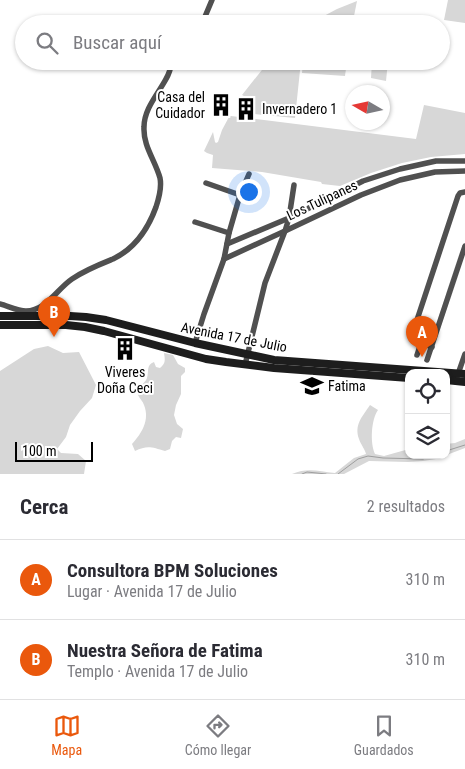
<!DOCTYPE html>
<html lang="es">
<meta charset="utf-8">
<style>
:root{--surface:#fff;--page:#f7f7f7;--text:#2b2b33;--muted:#7c7c81;--line:#e1e1e2;--accent:#ea580c}
body{margin:0;font-family:"Roboto Condensed",sans-serif;background:var(--page);color:var(--text)}
.controls{position:absolute;right:15px;bottom:15px;display:grid;overflow:hidden;border-radius:10px;box-shadow:0 1px 4px #0004}
.controls button{width:45px;height:45px;display:grid;place-items:center;padding:0;border:0;border-bottom:1px solid var(--line);background:var(--surface);color:var(--text);font:25px sans-serif}
.compass{position:absolute;left:345px;top:85px;width:45px;height:45px;border-radius:50%;background:var(--surface);box-shadow:0 1px 4px #0004;rotate:279deg}
.scale{position:absolute;left:15px;bottom:12px;width:78px;box-sizing:border-box;padding-left:5px;border:2px solid #000;border-top:0;font-size:14px;line-height:18px;white-space:nowrap;color:#000;-webkit-text-stroke:4px #fff;paint-order:stroke}
.you{position:absolute;left:248px;top:191px;width:18px;height:18px;margin:-12px;border:4px solid #fff;border-radius:50%;background:#1a73e8;box-shadow:0 0 0 8px #1a73e833}
.badge{display:grid;place-items:center;width:32px;height:32px;border-radius:50%;background:var(--accent);color:#fff;font-size:16px;font-weight:700}
.pin{position:absolute;translate:-50% -41px;filter:drop-shadow(0 1px 2px #0008)}
.pin::after{content:'';position:absolute;top:26px;width:18px;height:15px;background:inherit;clip-path:polygon(0 0,100% 0,50% 100%)}
.list{margin:0;padding:0;list-style:none}
h2{display:flex;justify-content:space-between;align-items:center;height:65px;margin:0;padding:0 20px;font-size:21px}
h2 small{font-size:16px;font-weight:400;color:var(--muted)}
.list li{display:grid;grid-template-columns:32px 1fr auto;gap:15px;align-items:center;box-sizing:border-box;height:80px;padding:0 20px;border-top:1px solid var(--line)}
.list b{display:block;font-size:19px;white-space:nowrap}
.list p{margin:0;font-size:16px;white-space:nowrap;color:var(--muted)}
.list em{font-size:16px;font-style:normal;color:var(--muted)}
.icon{flex:none;width:28px;height:28px;fill:none;stroke:currentColor;stroke-width:2;stroke-linecap:round;stroke-linejoin:round}
.map{position:relative;flex:none;width:465px;height:474px;overflow:hidden}
.search{position:absolute;background:var(--surface);box-shadow:0 1px 4px #0004;left:15px;right:15px;top:15px;height:55px;display:flex;align-items:center;gap:12px;box-sizing:border-box;padding:0 18px;border-radius:28px;color:var(--muted);font-size:19px}
.sheet{height:225px;background:var(--surface)}
nav{display:flex;justify-content:space-around;align-items:center;box-sizing:border-box;height:70px;border-top:1px solid var(--line);background:var(--surface);font-size:14px;color:var(--muted)}
nav a{display:grid;justify-items:center;gap:2px}
nav .on{color:var(--accent)}
.map>svg:first-child{display:block}
.green{fill:#d7d7d7}
.lines{fill:none;stroke-linecap:round;stroke-linejoin:round}
.stream{stroke:#9e9e9e;stroke-width:1}
.street{stroke:#505050;stroke-width:5.5}
.secondary{stroke:#1d1d1d;stroke-width:8}
.labels{text-anchor:middle;stroke-width:4;stroke-linejoin:round;paint-order:stroke}
.poi-label{font-size:14px;fill:#000;stroke:#fff;text-anchor:start}
.street-label{font-size:14px;fill:#000;stroke:#fff}
</style>
<div class="map">
<svg width="465" height="474" viewBox="0 0 465 474">
<rect width="100%" height="100%" fill="#fff"/>
<g class="green">
<polygon points="448,0 465,0 465,23 444,20"/>
<polygon points="357,1 353,21 322,17 337,9"/>
<polygon points="269,61 301,61 295,118 253,114 254,107 245,106 248,98 242,95"/>
<polygon points="303,61 347,61 345,76 302,73"/>
<polygon points="372,61 388,61 386,81 371,78"/>
<polygon points="424,105 465,113 465,154 431,157 402,163 371,173 340,186 322,184 321,182 262,172 212,168 213,155 207,153 204,151 213,132 215,142 216,143 218,142 222,130 229,117 231,116 416,139"/>
<polygon points="48,346 63,353 79,352 96,385 92,398 80,411 70,425 66,437 57,449 61,453 78,454 86,461 84,474 0,474 0,371 34,349"/>
<path d="M164,353L173,355L178,364L185,368V372L181,376V394L176,405L174,415L177,424L183,429L181,438L176,437L172,441L170,449L165,451C152,447 147,445 135,451L132,444C142,433 150,420 144,405C143,401 139,398 138,395C136,387 145,384 147,378C149,371 146,365 154,362L156,367L160,368C166,363 165,360 164,353Z"/>
<path d="M370,405L378,410C371,420 370,443 375,454L384,456L409,449V455H446V444L455,443L465,439V448L436,459L423,461L408,462L369,461L344,474H292C309,467 319,472 335,473L354,458L366,454C365,449 361,445 359,439C354,425 362,417 370,405Z"/>
</g>
<g class="lines">
<g class="stream">
<polyline points="446,451 465,445"/>
<polyline points="302,474 307,472 326,474"/>
<polyline points="338,474 358,459 368,456 383,458 423,459 434,455"/>
</g>
<g class="street">
<polyline points="200,24 204,19 212,0"/>
<polyline points="206,183 240,195"/>
<polyline points="195,222 229,233"/>
<polyline points="227,244 289,218 363,181 400,169 436,161 465,161"/>
<polyline points="224,259 285,231 361,195 400,180 435,172 465,171"/>
<path d="M0,304C8,306 18,311 26,311C46,311 57,289 72,279C85,270 98,265 113,259C134,249 148,229 156,207C159,198 162,188 160,178C155,160 143,146 144,127C144,109 158,94 166,79C169,74 171,67 172,61"/>
<polyline points="195,343 204,314 224,259 229,233 240,195 249,174"/>
<polyline points="432,347 412,340 411,338 458,196 460,193 465,192"/>
<polyline points="417,355 421,343"/>
<polyline points="427,360 465,246"/>
<polyline points="245,365 265,283 285,231 289,218 294,185"/>
<polyline points="457,377 465,354"/>
</g>
<g class="secondary">
<polyline points="0,316 70,316 86,317 106,320 195,343 274,360 465,374"/>
<polyline points="0,325 66,325 85,327 104,331 206,359 226,362 274,368 409,378"/>
<polyline points="446,380 465,382"/>
</g>
</g>
<defs>
<symbol id="building-bare" viewBox="-9 -9 18 18"><path d="M-4-6H4V6H1V3H-1V6H-4ZM-2.5-4.3h1.7v1.8h-1.7ZM.8-4.3h1.7v1.8H.8ZM-2.5-1h1.7V.8h-1.7ZM.8-1h1.7V.8H.8Z" fill="#000" stroke="#fff" stroke-width="2.5" paint-order="stroke"/></symbol>
<symbol id="school-bare" viewBox="-9 -9 18 18"><path d="M0-5L7-2L0 1L-7-2ZM-4 1L0 2.5L4 1V4Q0 6-4 4Z" fill="#000" stroke="#fff" stroke-width="2.5" paint-order="stroke"/></symbol>
</defs>
<g fill-rule="evenodd">
<use href="#building-bare" x="205" y="89" width="32" height="32"/>
<use href="#building-bare" x="230" y="93" width="32" height="32"/>
<use href="#building-bare" x="109" y="333" width="32" height="32"/>
<use href="#school-bare" x="296" y="370" width="32" height="32"/>
</g>
<g class="labels">
<g class="poi-label">
<text x="205" y="102" text-anchor="end">Casa del<tspan x="205" dy="16">Cuidador</tspan></text>
<text x="262" y="114">Invernadero 1</text>
<text x="125" y="377" text-anchor="middle">Viveres<tspan x="125" dy="16">Doña Ceci</tspan></text>
<text x="328" y="391">Fatima</text>
</g>
<g class="street-label">
<text transform="translate(322 200) rotate(-25)" y="5">Los Tulipanes</text>
<text transform="translate(234 337) rotate(11)" y="5">Avenida 17 de Julio</text>
</g>
</g>
</svg>
<div class="controls">
<button><svg class="icon" aria-label="locate" viewBox="0 0 24 24"><circle cx="12" cy="12" r="6"/><path d="M12 2v4M12 18v4M2 12h4M18 12h4"/></svg></button>
<button><svg class="icon" aria-label="layers" viewBox="0 0 24 24"><path d="M12 4l9 5-9 5-9-5zM3 14l9 5 9-5"/></svg></button>
</div>
<svg class="compass" viewBox="-18 -18 36 36"><path d="M0-13l5 13h-10z" fill="#e53935"/><path d="M0 13l5-13h-10z" fill="#7c7c81"/></svg>
<div class="scale">100 m</div>
<div class="you"></div>
<div class="pin badge" style="left:422px;top:357px">A</div>
<div class="pin badge" style="left:54px;top:337px">B</div>
<div class="search"><svg class="icon" aria-label="search" viewBox="0 0 24 24"><circle cx="10" cy="10" r="6"/><path d="M15 15l6 6"/></svg>Buscar aquí</div>
</div>
<section class="sheet">
<h2>Cerca<small>2 resultados</small></h2>
<ul class="list">
<li><span class="badge">A</span><div><b>Consultora BPM Soluciones</b><p>Lugar · Avenida 17 de Julio</p></div><em>310 m</em></li>
<li><span class="badge">B</span><div><b>Nuestra Señora de Fatima</b><p>Templo · Avenida 17 de Julio</p></div><em>310 m</em></li>
</ul>
</section>
<nav>
<a class="on"><svg class="icon" aria-label="map" viewBox="0 0 24 24"><path d="M3 6l6-2 6 2 6-2v14l-6 2-6-2-6 2zM9 4v14M15 6v14"/></svg>Mapa</a>
<a><svg class="icon" aria-label="directions" viewBox="0 0 24 24"><path d="M12 3l9 9-9 9-9-9zM9 14v-3h6M13 9l2 2-2 2"/></svg>Cómo llegar</a>
<a><svg class="icon" aria-label="saved" viewBox="0 0 24 24"><path d="M7 4h10v16l-5-4-5 4z"/></svg>Guardados</a>
</nav>
